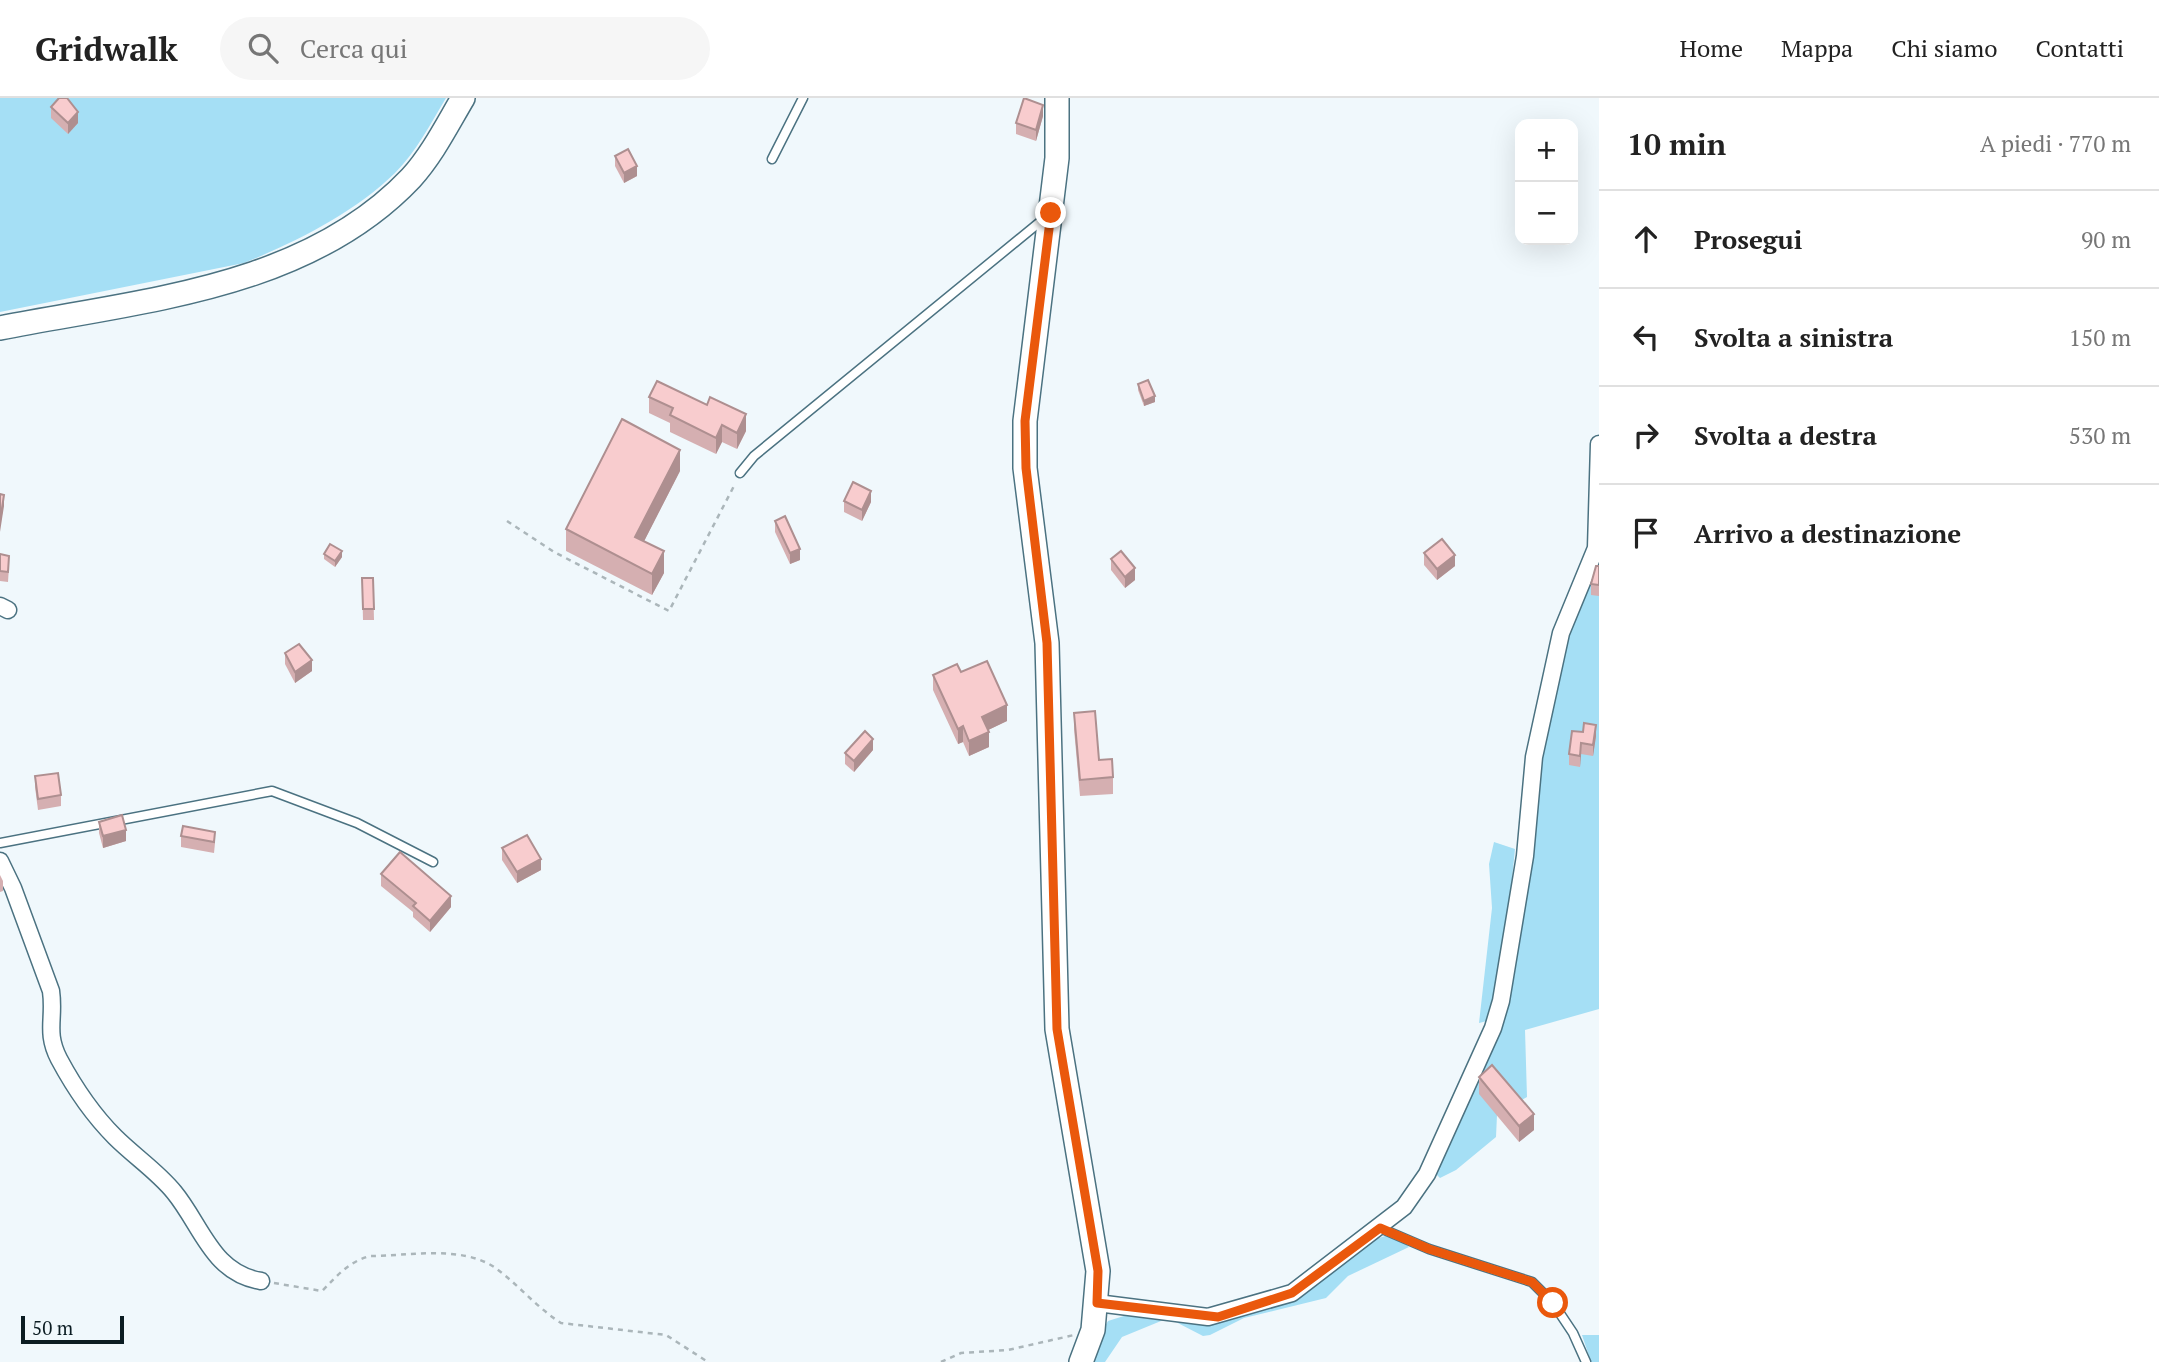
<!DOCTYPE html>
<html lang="it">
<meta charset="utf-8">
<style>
:root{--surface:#fff;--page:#f6f6f6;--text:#222;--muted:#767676;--line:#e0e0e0}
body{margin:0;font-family:"PT Serif",serif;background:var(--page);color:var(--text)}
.controls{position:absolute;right:21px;top:21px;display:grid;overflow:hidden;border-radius:14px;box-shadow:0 7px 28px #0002}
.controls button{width:63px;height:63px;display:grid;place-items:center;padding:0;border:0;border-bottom:2px solid var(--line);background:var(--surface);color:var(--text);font:35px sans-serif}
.scale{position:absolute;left:21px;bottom:18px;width:103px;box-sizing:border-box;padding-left:7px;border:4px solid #0b1c22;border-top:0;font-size:19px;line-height:24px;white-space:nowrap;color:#0b1c22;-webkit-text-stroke:5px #f0f8fc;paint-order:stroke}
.stop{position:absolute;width:21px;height:21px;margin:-16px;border:5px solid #ea580c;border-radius:50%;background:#fff}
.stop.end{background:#ea580c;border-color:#fff;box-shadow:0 2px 7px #0008}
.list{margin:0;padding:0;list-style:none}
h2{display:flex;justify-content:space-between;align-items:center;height:91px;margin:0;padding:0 28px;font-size:30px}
h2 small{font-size:23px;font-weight:400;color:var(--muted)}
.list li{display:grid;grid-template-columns:46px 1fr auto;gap:21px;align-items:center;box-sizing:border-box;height:98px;padding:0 28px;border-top:2px solid var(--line)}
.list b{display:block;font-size:26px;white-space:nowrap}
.list em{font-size:23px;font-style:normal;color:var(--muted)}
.icon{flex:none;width:38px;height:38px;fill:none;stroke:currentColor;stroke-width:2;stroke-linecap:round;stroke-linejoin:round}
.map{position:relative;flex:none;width:1599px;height:1264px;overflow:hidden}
header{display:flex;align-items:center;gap:42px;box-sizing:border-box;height:98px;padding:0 35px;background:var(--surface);border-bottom:2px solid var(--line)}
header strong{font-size:33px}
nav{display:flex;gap:38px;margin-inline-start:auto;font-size:24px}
.search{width:490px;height:63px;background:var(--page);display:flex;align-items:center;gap:18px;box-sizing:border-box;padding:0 24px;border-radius:38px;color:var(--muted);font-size:26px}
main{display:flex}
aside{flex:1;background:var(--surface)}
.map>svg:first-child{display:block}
.green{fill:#a5dff5}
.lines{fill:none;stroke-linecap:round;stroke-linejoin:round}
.lane-casing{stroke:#4b7281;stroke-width:11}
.street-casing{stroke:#4b7281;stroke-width:19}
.secondary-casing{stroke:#4b7281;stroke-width:26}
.path{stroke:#abb6ba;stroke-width:2.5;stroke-dasharray:5 5;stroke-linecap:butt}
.lane{stroke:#fff;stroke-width:8}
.street{stroke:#fff;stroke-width:16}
.secondary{stroke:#fff;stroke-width:23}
.wall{fill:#d5afb1}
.shaded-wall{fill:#ae8f90}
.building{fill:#f8ccce;stroke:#ae8f90;stroke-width:2}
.route{stroke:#ea580c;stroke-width:9}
</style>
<header>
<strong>Gridwalk</strong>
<div class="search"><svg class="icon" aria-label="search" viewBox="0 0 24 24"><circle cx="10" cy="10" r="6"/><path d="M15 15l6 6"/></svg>Cerca qui</div>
<nav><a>Home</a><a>Mappa</a><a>Chi siamo</a><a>Contatti</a></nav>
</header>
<main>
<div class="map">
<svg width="1599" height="1264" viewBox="0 0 1599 1264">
<rect width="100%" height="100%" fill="#f0f8fc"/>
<g class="green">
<path d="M0,0H446C431,25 416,54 395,75C354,115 296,144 244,165L0,214Z"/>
<polygon points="1599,455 1599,911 1525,932 1527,999 1497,1017 1496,1039 1456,1072 1440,1080 1435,1075 1507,912 1515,874 1537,667 1565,534"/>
<polygon points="1494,744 1515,751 1506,841 1491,922 1479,925 1492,810 1489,766"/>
<polygon points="1385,1138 1396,1139 1409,1149 1348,1178 1326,1200 1244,1220 1210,1237 1203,1238 1172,1222 1161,1223 1122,1239 1105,1264 1094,1264 1101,1235 1108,1223 1127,1217 1164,1215 1215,1224 1303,1197 1373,1142"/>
<polygon points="1582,1237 1599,1237 1599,1264 1591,1264"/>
</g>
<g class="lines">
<defs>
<g id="lane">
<polyline points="772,61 803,0"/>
<polyline points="740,375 754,358 1046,119"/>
<polyline points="0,745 272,693 357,725 433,764"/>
<polyline points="1380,1130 1429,1151 1532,1184 1553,1205 1573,1235 1586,1264"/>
</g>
<g id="street">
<polyline points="0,508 8,512"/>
<path d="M0,763L13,790L51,893C55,921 45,934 59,961C74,989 93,1017 115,1039C134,1058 158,1074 174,1094C202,1128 212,1175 261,1183"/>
<polyline points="1097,1205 1208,1219 1292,1195 1404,1109 1427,1076 1493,930 1501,903 1525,758 1534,659 1561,535 1596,450 1599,346"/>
</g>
<g id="secondary">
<polyline points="1057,0 1057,60 1025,323 1025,370 1047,545 1057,931 1098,1173 1093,1232 1081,1264"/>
<path d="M0,230C141,202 306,191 411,80C432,57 447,27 463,0"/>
</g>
</defs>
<use href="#lane" class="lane-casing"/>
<use href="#street" class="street-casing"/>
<use href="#secondary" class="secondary-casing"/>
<g class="path">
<polyline points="507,423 554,454 669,513 735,386"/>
<path d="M274,1185L322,1193C337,1178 348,1164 370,1158C407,1158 461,1147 494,1169C518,1186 536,1209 561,1225L666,1237L708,1264"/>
<polyline points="941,1264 961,1255 1008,1252 1074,1237"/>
</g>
<use href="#lane" class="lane"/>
<use href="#street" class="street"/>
<use href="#secondary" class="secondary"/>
</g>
<g class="wall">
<polygon points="51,9 78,25 68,36 51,20"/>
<polygon points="1043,18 1036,43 1016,36 1016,25"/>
<polygon points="615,58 637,78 624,85 615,68"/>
<polygon points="1138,286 1155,304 1144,308 1138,292"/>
<polygon points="649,299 746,333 737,351 722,344 716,356 670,334 670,325 649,315"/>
<polygon points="680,373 644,443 664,475 652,497 566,453 566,431"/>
<polygon points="844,403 871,404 862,423 844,414"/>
<polygon points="775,423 800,462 790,466 775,434"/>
<polygon points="1424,455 1455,468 1437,482 1424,467"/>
<polygon points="0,456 9,469 8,484 0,483"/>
<polygon points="324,456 342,459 335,469 324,461"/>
<polygon points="1111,461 1135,482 1125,490 1111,472"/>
<polygon points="1599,468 1599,498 1591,497 1591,486"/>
<polygon points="362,480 373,480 374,522 363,522"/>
<polygon points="285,555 312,573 295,585 285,566"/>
<polygon points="961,574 1007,623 988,632 989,649 969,658 963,644 958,646 933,592 933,577"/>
<polygon points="1074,615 1099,662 1113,679 1113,696 1080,698 1074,631"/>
<polygon points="1572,633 1596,638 1593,658 1581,656 1580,669 1569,667 1569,656"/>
<polygon points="873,652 854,674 845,666 845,655"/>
<polygon points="35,678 61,697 61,708 38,712 35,689"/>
<polygon points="99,724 126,743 103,750 99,735"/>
<polygon points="215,734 215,745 214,755 181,749 181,738"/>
<polygon points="502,750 541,772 517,785 502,762"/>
<polygon points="381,776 451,809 430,834 413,819 413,814 381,788"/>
<polygon points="0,777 3,783 3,793 0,794"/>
<polygon points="1479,979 1534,1032 1519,1044 1479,996"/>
</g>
<g class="shaded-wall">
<polygon points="1043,7 1043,18 1036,43 1036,32"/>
<polygon points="78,14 78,25 68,36 68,25"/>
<polygon points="637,68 637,78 624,85 624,75"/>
<polygon points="1155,298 1155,304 1144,308 1144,303"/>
<polygon points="746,316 746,333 737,351 737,335"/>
<polygon points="722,327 722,344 716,356 716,340"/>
<polygon points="680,352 680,373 635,461 635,439"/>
<polygon points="871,393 871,404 862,423 862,412"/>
<polygon points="4,397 4,408 0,434 0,423"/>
<polygon points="800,451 800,462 790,466 790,455"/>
<polygon points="342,453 342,459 335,469 335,463"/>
<polygon points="664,453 664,475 652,497 652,476"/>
<polygon points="1455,457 1455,468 1437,482 1437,471"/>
<polygon points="1135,470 1135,482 1125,490 1125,479"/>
<polygon points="312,562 312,573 295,585 295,574"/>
<polygon points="1007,607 1007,623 982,635 982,619"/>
<polygon points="1596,627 1596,638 1593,658 1593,647"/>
<polygon points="963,628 963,644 958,646 958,631"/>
<polygon points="989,634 989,649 969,658 969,643"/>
<polygon points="873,641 873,652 854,674 854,663"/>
<polygon points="1581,645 1581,656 1580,669 1580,658"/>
<polygon points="126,732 126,743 103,750 103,738"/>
<polygon points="541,761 541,772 517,785 517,774"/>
<polygon points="451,798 451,809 430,834 430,823"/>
<polygon points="1534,1016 1534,1032 1519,1044 1519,1028"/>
</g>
<g class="building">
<polygon points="59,0 67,0 78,14 68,25 51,9"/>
<polygon points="1024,0 1043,7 1036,32 1016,25"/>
<polygon points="628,51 637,68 624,75 615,58"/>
<polygon points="1148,282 1155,298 1144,303 1138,286"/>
<polygon points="657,283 707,307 710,299 746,316 737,335 722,327 716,340 670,317 673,310 649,299"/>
<polygon points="622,321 680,352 635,439 664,453 652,476 566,431"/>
<polygon points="853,384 871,393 862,412 844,403"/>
<polygon points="0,396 4,397 0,423"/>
<polygon points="785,418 800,451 790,455 775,423"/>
<polygon points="1442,441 1455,457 1437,471 1424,455"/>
<polygon points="330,446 342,453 335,463 324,456"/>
<polygon points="1121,453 1135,470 1125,479 1111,461"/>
<polygon points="0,456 9,458 8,474 0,473"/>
<polygon points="1596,468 1599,468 1599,487 1591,486"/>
<polygon points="362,480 373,480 374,511 363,511"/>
<polygon points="299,546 312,562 295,574 285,555"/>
<polygon points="987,563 1007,607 982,619 989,634 969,643 963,628 958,631 933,577 957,566 961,574"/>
<polygon points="1095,613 1099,662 1112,661 1113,679 1080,682 1074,615"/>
<polygon points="1584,625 1596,627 1593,647 1581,645 1580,658 1569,656 1572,633 1583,634"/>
<polygon points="865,633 873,641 854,663 845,655"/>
<polygon points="58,675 61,697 38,701 35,678"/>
<polygon points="122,717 126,732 103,738 99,724"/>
<polygon points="183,728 215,734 214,744 181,738"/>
<polygon points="527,737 541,761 517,774 502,750"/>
<polygon points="400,754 451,798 430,823 413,808 416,805 381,776"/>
<polygon points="1492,967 1534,1016 1519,1028 1479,979"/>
</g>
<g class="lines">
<polyline class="route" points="1051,115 1025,323 1026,370 1047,545 1057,931 1098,1173 1097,1205 1218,1219 1292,1195 1380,1130 1429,1151 1532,1184 1553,1205"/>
</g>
</svg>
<div class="controls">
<button>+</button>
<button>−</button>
</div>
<div class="scale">50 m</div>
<div class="stop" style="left:1553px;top:1205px"></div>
<div class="stop end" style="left:1051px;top:115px"></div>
</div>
<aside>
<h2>10 min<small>A piedi · 770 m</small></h2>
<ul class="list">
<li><svg class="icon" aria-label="ahead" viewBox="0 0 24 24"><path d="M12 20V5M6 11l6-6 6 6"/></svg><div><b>Prosegui</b></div><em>90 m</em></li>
<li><svg class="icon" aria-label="left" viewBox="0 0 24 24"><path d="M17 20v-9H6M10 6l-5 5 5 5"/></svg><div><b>Svolta a sinistra</b></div><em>150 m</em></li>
<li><svg class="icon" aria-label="right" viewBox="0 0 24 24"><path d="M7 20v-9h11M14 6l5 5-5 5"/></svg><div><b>Svolta a destra</b></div><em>530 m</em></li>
<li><svg class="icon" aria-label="arrive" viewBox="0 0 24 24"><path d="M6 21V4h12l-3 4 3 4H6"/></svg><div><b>Arrivo a destinazione</b></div></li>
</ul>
</aside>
</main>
